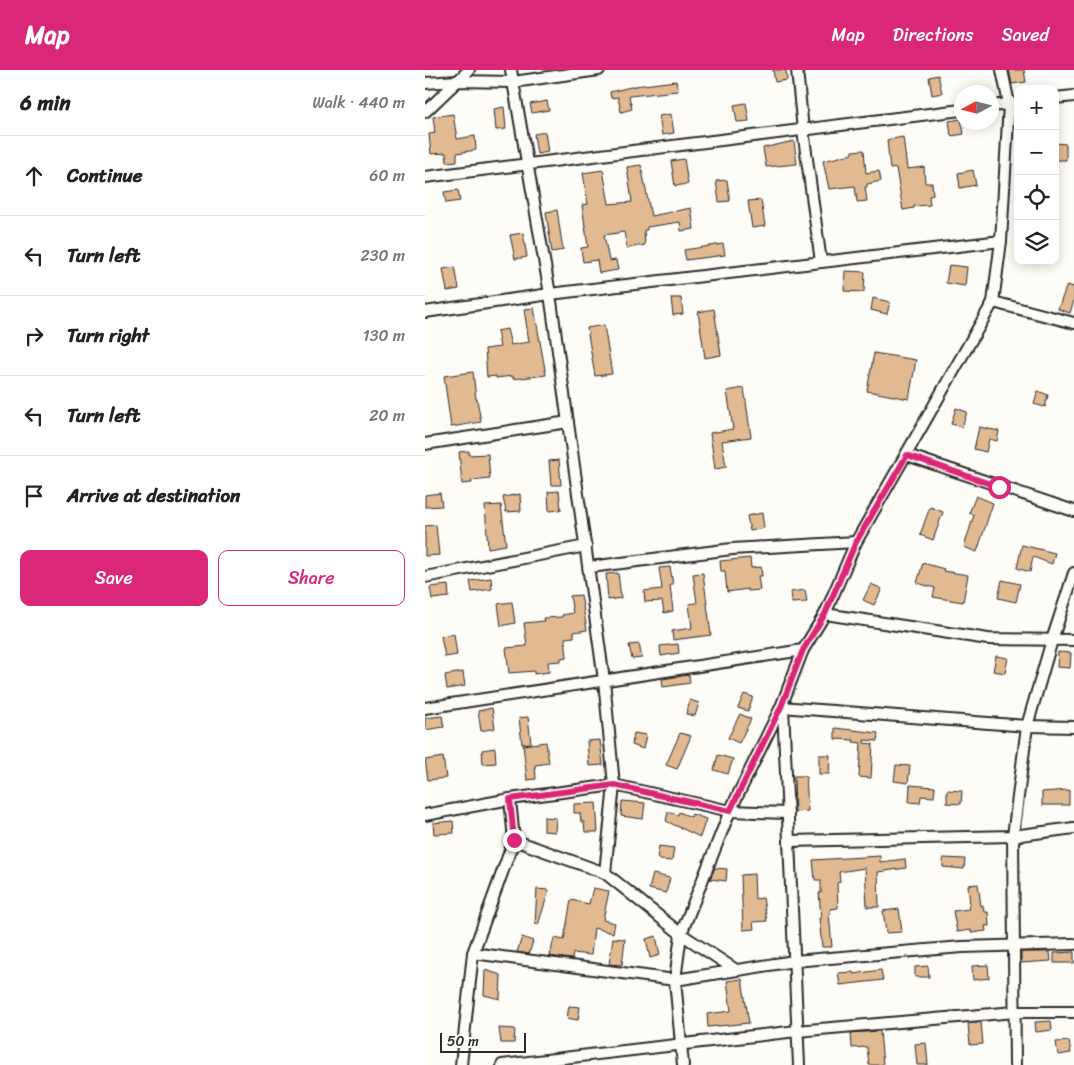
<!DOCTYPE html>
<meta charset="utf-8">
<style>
:root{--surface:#fff;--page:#f2f2f2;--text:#222;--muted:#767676;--line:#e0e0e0;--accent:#db2777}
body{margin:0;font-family:Sriracha,sans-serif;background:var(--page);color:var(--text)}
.controls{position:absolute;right:15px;top:15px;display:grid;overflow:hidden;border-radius:10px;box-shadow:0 2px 12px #0003}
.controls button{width:45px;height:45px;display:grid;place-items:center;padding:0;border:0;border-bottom:1px solid var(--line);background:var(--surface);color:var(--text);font:25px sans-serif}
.compass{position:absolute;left:529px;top:15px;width:45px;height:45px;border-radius:50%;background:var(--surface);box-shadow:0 2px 12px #0003;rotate:263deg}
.scale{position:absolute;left:15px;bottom:12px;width:86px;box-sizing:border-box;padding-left:5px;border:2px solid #2b2b2b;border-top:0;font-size:14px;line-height:18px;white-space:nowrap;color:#2b2b2b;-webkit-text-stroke:4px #fdfcf7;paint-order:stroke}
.stop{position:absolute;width:15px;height:15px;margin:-11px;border:4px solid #db2777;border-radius:50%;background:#fff}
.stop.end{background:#db2777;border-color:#fff;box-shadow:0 1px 5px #0008}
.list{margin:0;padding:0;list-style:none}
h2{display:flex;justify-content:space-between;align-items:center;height:65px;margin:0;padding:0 20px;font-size:21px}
h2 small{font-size:16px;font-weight:400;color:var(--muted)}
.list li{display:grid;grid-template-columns:32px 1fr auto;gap:15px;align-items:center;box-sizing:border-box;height:80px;padding:0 20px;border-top:1px solid var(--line)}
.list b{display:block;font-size:19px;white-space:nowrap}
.list em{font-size:16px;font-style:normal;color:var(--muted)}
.actions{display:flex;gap:10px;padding:15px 20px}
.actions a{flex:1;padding:11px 0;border:1px solid var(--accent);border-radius:10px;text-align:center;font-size:18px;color:var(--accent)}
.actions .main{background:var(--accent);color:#fff}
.icon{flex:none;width:28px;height:28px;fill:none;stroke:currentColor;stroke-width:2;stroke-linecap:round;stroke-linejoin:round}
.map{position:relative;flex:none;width:649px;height:995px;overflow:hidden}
header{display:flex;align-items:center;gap:30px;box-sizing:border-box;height:70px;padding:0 25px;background:var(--accent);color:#fff}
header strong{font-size:24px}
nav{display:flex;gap:28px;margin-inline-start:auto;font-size:18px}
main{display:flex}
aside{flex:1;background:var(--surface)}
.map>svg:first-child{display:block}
.building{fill:#e2ba92;stroke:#2b2b2b}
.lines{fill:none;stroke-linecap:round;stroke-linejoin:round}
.street-casing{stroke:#2b2b2b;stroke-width:14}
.street{stroke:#fdfcf7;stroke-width:10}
.route{stroke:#db2777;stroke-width:6}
</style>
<header>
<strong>Map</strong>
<nav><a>Map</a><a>Directions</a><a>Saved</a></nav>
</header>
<main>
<aside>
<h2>6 min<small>Walk · 440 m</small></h2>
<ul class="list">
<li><svg class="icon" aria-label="ahead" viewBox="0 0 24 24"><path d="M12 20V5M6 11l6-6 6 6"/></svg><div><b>Continue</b></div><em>60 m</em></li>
<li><svg class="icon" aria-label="left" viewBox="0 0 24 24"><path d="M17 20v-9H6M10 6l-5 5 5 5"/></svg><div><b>Turn left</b></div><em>230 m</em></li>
<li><svg class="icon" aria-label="right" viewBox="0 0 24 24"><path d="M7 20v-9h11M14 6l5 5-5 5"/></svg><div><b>Turn right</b></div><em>130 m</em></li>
<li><svg class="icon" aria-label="left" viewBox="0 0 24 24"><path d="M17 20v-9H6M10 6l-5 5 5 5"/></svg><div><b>Turn left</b></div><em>20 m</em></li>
<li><svg class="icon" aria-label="arrive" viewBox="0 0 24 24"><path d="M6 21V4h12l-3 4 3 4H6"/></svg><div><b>Arrive at destination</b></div></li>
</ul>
<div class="actions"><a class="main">Save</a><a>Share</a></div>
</aside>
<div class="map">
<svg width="649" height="995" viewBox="0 0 649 995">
<rect width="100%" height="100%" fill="#fdfcf7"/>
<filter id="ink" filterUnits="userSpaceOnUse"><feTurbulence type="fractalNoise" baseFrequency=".02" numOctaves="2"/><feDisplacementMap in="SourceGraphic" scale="10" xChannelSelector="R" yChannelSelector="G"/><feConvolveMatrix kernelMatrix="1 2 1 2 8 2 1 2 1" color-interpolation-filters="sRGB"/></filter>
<g filter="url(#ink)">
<g class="building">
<polygon points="348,0 361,0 362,10 350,12"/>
<polygon points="584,0 599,0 601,12 587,14"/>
<polygon points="513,5 517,23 507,25 504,7"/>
<polygon points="251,11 253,21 204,26 207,39 196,42 193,27 186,28 185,22 210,16"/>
<polygon points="122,31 124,40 107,43 105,34"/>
<polygon points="321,33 324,51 312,52 309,35"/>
<polygon points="79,37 81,59 71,60 69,39"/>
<polygon points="28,44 32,69 50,66 51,80 32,83 32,91 22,92 21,83 6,84 4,64 10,63 8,47"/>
<polygon points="246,44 249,63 237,65 234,46"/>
<polygon points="536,49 539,64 526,66 524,51"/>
<polygon points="120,62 123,82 112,84 109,64"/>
<polygon points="478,67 482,99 499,97 500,113 507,113 508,125 504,126 505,135 489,136 489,138 478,140 471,98 465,99 462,70"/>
<polygon points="369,71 372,94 341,97 338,78"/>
<polygon points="630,73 641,74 641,90 630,90"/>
<polygon points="439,80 441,103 454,101 456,111 442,114 442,117 440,117 442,131 432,132 430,116 404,119 398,91 427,84 427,81"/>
<polygon points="259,89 263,114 250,116 246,91"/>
<polygon points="216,95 226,146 266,138 269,159 256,161 255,152 222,157 222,160 219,160 220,175 202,178 199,162 179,165 184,191 191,190 193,200 174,203 172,190 158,192 156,178 163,177 157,135 163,134 158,103 178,100 184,134 207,132 202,97"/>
<polygon points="548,100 551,115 535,118 533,103"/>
<polygon points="302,110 305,131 294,132 291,111"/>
<polygon points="33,120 35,131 21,133 19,122"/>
<polygon points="336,130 340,156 327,158 323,131"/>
<polygon points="132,140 138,180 127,182 121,142"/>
<polygon points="98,163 102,187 90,189 85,165"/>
<polygon points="298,174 300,185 261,190 259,180"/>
<polygon points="524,195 542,197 540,216 521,213"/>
<polygon points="30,197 34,219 22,221 18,199"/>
<polygon points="420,201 440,202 439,222 419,221"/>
<polygon points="642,215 649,217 649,230 645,243 633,239"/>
<polygon points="246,228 256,228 258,244 248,245"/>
<polygon points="448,228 465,232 462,244 446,240"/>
<polygon points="109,238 121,305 88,309 88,306 71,308 71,306 62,307 60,279 75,277 72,261 82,259 86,275 104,272 99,239"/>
<polygon points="289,239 296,285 280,288 273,242"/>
<polygon points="179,255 187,304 170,306 162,258"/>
<polygon points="449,283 491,290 484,329 442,321"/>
<polygon points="48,302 51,329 52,329 56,352 26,357 19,306"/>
<polygon points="319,318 326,367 297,371 301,397 290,399 285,363 308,359 302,321"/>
<polygon points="613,321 623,325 620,337 609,334"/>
<polygon points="531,338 542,342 537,357 526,354"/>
<polygon points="554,357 574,361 572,371 564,369 561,382 549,379"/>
<polygon points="44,381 44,385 63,384 65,409 46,411 47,413 37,414 34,382"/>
<polygon points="134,390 136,415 126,415 124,391"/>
<polygon points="134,421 136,440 124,441 123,422"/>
<polygon points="15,423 17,436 0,437 0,425"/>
<polygon points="95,424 96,441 81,442 78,427"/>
<polygon points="551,426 568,433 552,482 539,477 549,445 544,443"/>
<polygon points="76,435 81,475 63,478 60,436"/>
<polygon points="505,437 518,442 508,470 495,465"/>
<polygon points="337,443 339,458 325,461 322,446"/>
<polygon points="11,455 14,485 0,486 0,456"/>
<polygon points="597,475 630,483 627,494 608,487 605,502 592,498"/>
<polygon points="325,488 326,498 336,497 337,506 333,506 335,520 323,521 323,519 302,522 300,501 296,501 295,491"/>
<polygon points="498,493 519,499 518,501 543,505 538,532 508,527 510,518 492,513"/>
<polygon points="245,497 248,515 245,515 248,541 239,543 237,531 220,532 219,521 237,519 234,498"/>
<polygon points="193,503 196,528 183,530 181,504"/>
<polygon points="278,503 286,565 248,570 247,561 267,558 264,534 272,533 268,504"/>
<polygon points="66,508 67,519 47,522 45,511"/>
<polygon points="577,510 595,514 591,532 573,528"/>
<polygon points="446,514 457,519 449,535 438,530"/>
<polygon points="23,515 24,527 7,529 5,517"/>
<polygon points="380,520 382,532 367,533 366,522"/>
<polygon points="156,525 162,560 149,562 149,567 140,568 142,587 136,588 136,591 123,592 124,602 109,604 109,601 84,603 81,578 102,576 99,553 119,551 118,548 137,547 137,545 148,543 145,526"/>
<polygon points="87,532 90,553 76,556 73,534"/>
<polygon points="29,564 32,585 20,587 16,566"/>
<polygon points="214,574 217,588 207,589 204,575"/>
<polygon points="253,574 254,583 236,586 235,576"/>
<polygon points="633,582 646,583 645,598 632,597"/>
<polygon points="571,586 583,588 580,603 568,601"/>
<polygon points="38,602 40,616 22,619 20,605"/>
<polygon points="264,605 265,613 238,617 237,609"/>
<polygon points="319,624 328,627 323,641 313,638"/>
<polygon points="265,630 274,633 270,646 261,644"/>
<polygon points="67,638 70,658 56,661 53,641"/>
<polygon points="315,644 326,649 314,673 303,668"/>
<polygon points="17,646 19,657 0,660 0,648"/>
<polygon points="103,647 106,673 97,674 94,648"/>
<polygon points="410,658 453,663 452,671 439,670 439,673 448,674 446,708 434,707 436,673 428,672 429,670 410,669"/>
<polygon points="209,663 221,665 218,679 207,675"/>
<polygon points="255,663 266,666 252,699 241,695"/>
<polygon points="175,670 178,695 164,696 162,671"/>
<polygon points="121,672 124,693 110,695 111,709 102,710 98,675"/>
<polygon points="70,678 71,693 58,694 57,680"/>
<polygon points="293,685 308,689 303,704 289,700"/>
<polygon points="394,685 405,685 404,704 394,704"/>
<polygon points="18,687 21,708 3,710 0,690"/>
<polygon points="471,695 485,696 483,713 469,711"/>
<polygon points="369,706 381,706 383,741 370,742"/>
<polygon points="485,715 510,717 509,727 496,726 495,733 484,732"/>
<polygon points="522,720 537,721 536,734 522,733"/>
<polygon points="644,720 644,735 617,735 617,722"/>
<polygon points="197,731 220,733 218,749 196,746"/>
<polygon points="171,733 173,762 160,762 159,752 156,752 155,743 149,743 149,734"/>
<polygon points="243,742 253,745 254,742 266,747 267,744 281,749 275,767 241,751"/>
<polygon points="119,747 131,748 130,762 119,761"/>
<polygon points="28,751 29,763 9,764 8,753"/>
<polygon points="234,776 249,778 247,791 235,790 232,788"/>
<polygon points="455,786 455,792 480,789 481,798 453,802 454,837 442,837 440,798 414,802 415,812 412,813 413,838 405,839 406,843 404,843 407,877 397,877 394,848 396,848 394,823 396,823 396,810 390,810 388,790"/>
<polygon points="518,788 540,789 539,799 518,797"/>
<polygon points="290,798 302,799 301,811 285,809"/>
<polygon points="228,804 245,808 241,823 224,819"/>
<polygon points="329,804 330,829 338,828 342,851 328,852 329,859 318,860 316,805"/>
<polygon points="553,814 556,836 558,835 559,842 563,842 564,856 560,856 561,861 546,863 546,860 532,862 528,841 544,839 543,835 545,835 543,815"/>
<polygon points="168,818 184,821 178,850 190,853 188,863 169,858 166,885 148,883 147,889 125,886 129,868 139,870 146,830 164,834"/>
<polygon points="112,819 124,820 113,855 110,854"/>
<polygon points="474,839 477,862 461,863 458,841"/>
<polygon points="231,866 235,885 225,888 221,869"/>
<polygon points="97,867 108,871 104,884 92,882"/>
<polygon points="188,868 200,869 197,895 184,894"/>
<polygon points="596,882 625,882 626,891 596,893"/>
<polygon points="649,882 649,893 629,893 629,883"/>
<polygon points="563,895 564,908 548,910 547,896"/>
<polygon points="503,896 504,907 490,907 490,897"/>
<polygon points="60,900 76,905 75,929 59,925"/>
<polygon points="456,900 458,910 415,915 413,903 428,902 428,904"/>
<polygon points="317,909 324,953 283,957 282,944 306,941 302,911"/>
<polygon points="144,936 155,937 153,950 142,948"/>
<polygon points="626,951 627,960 611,962 610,952"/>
<polygon points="556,952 558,974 545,975 543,954"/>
<polygon points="74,958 90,959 89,973 76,973"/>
<polygon points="455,961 458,995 444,995 442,977 427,978 426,963"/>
<polygon points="644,971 646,983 633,985 631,972"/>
<polygon points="501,973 503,995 492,995 490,974"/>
</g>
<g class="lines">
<defs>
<g id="street">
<polyline points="86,0 125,224 179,610 189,715 180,803"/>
<polyline points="372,0 378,60 396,192"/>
<polyline points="0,13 32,11 88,12 174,0"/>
<polyline points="630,28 649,26"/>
<polyline points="566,36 593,33"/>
<polyline points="0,42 44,0"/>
<polyline points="0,107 536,40"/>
<polyline points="568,232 649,253"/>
<polyline points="0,242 125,224 576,171"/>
<polyline points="0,374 143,352"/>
<polyline points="482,385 649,441"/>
<polyline points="165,497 307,479 431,472"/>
<polyline points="0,507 161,476"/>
<polyline points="400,544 563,569 649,570"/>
<polyline points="356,637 602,656 649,657"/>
<polyline points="358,637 374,995"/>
<polyline points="0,638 378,580"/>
<polyline points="0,745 85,729 189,715 305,741 363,743"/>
<polyline points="89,770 180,803 256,864 311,900"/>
<polyline points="364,771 588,766 649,758"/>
<polyline points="48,883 250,910 369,891 537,877 649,874"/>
<polyline points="36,995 48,883 89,770 85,729"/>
<polyline points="77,995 372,961 590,942 649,942"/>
<polyline points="258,995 250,910 256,864 305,741 356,637 378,580 400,544 431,472 568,232 576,171 584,34 577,0"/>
<polyline points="590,995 588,766 602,656 627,570 649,503"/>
</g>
</defs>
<use href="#street" class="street-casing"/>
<use href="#street" class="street"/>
</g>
</g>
<g class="lines" filter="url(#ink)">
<polyline class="route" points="89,770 85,729 189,715 305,741 356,637 378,580 400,544 431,472 482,385 574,417"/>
</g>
</svg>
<div class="controls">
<button>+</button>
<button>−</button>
<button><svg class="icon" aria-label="locate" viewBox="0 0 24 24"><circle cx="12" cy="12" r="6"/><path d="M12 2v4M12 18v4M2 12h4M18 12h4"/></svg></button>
<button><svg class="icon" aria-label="layers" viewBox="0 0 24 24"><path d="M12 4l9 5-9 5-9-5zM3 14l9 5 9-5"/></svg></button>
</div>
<svg class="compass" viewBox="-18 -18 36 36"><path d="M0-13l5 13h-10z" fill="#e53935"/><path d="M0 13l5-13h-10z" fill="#767676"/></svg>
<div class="scale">50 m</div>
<div class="stop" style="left:574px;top:417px"></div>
<div class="stop end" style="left:89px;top:770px"></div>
</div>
</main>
